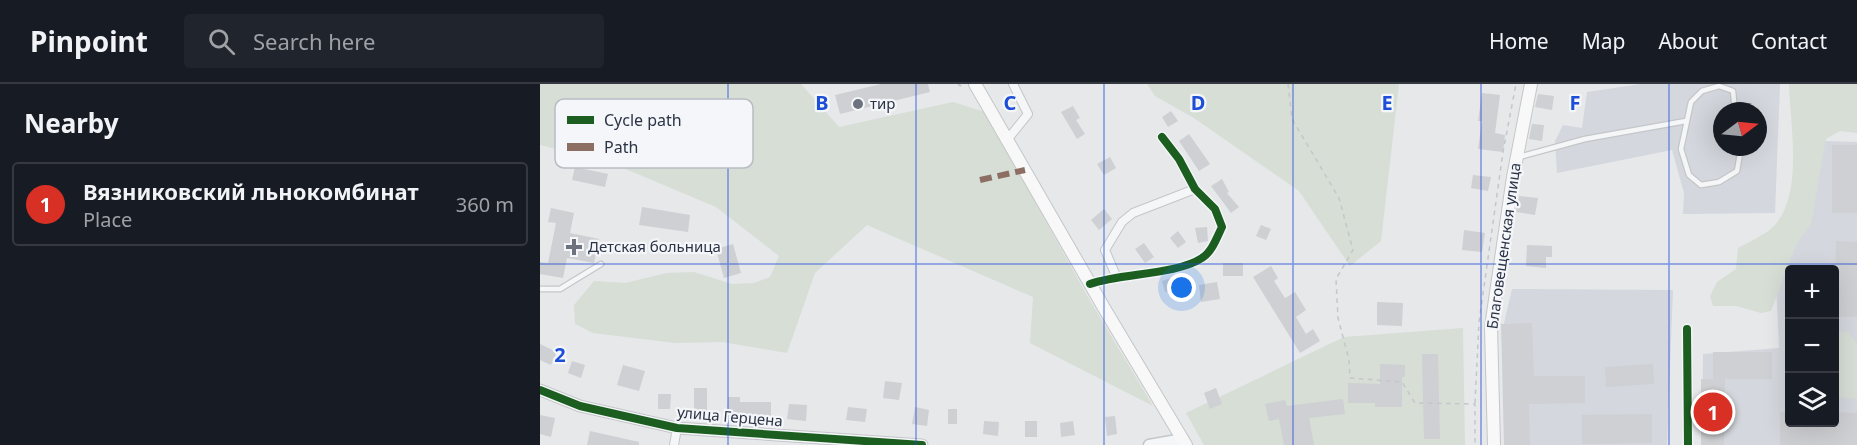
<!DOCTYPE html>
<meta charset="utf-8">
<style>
:root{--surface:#171b24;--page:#20242c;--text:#f1f3f6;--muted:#9ea1a6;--line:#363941;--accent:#d93025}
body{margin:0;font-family:"Noto Sans",sans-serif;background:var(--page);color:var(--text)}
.controls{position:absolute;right:18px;bottom:18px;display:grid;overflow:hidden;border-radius:6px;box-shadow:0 6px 24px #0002}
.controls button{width:54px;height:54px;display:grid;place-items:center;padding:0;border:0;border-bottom:2px solid var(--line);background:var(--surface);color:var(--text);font:30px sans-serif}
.compass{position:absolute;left:1173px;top:18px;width:54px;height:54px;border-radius:50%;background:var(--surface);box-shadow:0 6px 24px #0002;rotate:74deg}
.you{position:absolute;left:642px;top:204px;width:21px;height:21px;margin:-15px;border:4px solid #fff;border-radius:50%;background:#1a73e8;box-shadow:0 0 0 9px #1a73e833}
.badge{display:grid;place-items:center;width:39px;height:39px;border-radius:50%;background:var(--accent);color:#fff;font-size:20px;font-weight:700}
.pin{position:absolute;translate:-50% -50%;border:3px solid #fff;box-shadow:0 2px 6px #0006}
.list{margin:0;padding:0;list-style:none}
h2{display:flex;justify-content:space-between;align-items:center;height:78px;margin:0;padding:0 24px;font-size:26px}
h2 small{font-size:20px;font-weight:400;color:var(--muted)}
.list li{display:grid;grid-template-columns:39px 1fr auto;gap:18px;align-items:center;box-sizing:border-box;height:84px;margin:0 12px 12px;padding:0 12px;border:2px solid var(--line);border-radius:6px}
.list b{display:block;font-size:22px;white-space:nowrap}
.list p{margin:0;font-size:20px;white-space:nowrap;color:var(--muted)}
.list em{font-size:20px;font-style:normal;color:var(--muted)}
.icon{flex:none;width:33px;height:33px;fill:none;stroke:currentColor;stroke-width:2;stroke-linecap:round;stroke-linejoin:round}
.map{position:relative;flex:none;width:1317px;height:361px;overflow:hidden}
header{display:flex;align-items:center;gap:36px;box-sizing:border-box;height:84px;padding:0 30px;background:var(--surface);border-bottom:2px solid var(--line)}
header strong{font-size:28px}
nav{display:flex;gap:33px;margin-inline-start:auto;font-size:21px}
.search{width:420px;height:54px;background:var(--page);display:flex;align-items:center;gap:15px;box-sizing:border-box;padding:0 21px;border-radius:6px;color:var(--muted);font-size:22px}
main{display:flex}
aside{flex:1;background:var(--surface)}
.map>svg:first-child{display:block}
.built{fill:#d4d7dd;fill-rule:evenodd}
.green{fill:#d6ded6}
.building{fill:#ced0d3}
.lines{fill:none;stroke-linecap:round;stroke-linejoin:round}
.service-casing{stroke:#c4c6c8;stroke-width:7}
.minor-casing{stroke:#c4c6c8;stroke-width:10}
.tertiary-casing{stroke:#c4c6c8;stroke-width:13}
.secondary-casing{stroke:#c4c6c8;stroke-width:14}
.path{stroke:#c5c6ca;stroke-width:1.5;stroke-dasharray:4.5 4.5;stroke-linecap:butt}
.service{stroke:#f5f6f7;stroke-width:4.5}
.minor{stroke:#f5f6f7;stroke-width:8}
.tertiary{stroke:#f5f6f7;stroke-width:10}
.secondary{stroke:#f8f8f8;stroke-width:12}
.quiet{stroke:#8d6e63;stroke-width:6;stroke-dasharray:12 6;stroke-linecap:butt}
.cycleway-casing{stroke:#f4f6f9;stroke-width:11}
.cycleway{stroke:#1b5e20;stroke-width:8}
.grid{fill:none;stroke:#1d4ed8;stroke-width:1.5;stroke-opacity:0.55}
.poi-dot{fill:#6c737f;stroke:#f4f6f9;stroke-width:2}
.labels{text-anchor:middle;stroke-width:4.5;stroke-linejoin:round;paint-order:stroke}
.poi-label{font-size:15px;fill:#2b3445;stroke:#f4f6f9;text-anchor:start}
.street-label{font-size:15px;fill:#2b3445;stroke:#f4f6f9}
.key{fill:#f4f6f9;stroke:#b8bcc3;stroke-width:1.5}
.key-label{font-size:16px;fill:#2b3445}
.grid-label{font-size:20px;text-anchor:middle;font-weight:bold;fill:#1d4ed8;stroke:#f4f6f9;stroke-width:4.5;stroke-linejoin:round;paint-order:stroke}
</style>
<header>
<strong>Pinpoint</strong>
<div class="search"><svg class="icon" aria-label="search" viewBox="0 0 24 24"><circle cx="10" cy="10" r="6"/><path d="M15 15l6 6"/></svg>Search here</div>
<nav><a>Home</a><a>Map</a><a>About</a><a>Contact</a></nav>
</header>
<main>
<aside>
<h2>Nearby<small></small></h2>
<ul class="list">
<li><span class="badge">1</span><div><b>Вязниковский льнокомбинат</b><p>Place</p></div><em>360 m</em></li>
</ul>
</aside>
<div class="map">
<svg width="1317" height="361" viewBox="0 0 1317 361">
<rect width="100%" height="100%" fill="#e6e8ea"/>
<g class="built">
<path d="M1101,0H1240L1235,129L1143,130L1144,109L1132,66L1017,89L1015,57L1023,41L1042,44L1047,8ZM1182,27H1218V63H1182Z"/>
<path d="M1285,57L1317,58V361H1162L1163,270L1239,264L1236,201ZM1250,186H1294V338H1250Z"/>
<polygon points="972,205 1133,206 1127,361 966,361 962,248"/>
</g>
<g class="green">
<polygon points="0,0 261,0 299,43 413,18 445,28 549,215 613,322 490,259 493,213 327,141 275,189 247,269 182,258 135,259 53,249 35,240 34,221 54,197 85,199 127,189 154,188 192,200 214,199 230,193 239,172 176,123 69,78 0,61"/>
<polygon points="607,0 859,0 841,157 810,182 759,107 654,34 615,12"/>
<path d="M1249,0H1317V49L1300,47L1286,55L1271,140L1256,161L1231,227L1221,229L1196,222H1173L1170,212L1177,198L1196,185L1198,164C1209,158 1225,151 1234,142C1264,110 1250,41 1249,0Z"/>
<polygon points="923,244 925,361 664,361 646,329 804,253"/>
<polygon points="1308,248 1317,260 1317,315 1295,313 1295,249"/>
</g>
<g class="building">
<polygon points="341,0 388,0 390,8 300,30 295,11"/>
<polygon points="942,9 960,11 955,49 965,51 963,68 938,65 942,37 938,37"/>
<polygon points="998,10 1014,12 1012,26 995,23"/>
<polygon points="533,22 540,34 536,36 545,50 537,55 521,28"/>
<polygon points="631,27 638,37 628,43 622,33"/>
<polygon points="992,40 1004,41 1002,57 989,55"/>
<polygon points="649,50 670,80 659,87 639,57"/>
<rect x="1292" y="61" width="25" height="68"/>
<polygon points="570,73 576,84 564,91 557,80"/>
<polygon points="35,83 68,90 65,103 32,96"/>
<polygon points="933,91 951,93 948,107 931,104"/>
<polygon points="682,95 689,108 687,109 699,123 691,129 671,102"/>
<polygon points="979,112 998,114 995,131 976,128"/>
<polygon points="102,123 150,131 148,148 99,141"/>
<polygon points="11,124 34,129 30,149 59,155 54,179 27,174 23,194 0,190 0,178 8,179 16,139 8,138"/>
<polygon points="564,125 572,135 559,146 551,136"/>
<polygon points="721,141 731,145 726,156 716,152"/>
<polygon points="667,143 668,157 658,159 655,144"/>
<polygon points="924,146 945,149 942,168 922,166"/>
<polygon points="638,147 646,158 638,164 630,154"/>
<polygon points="1296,157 1317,158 1317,233 1295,233"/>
<polygon points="604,159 614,173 605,179 595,165"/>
<polygon points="193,160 201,189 184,194 176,165"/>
<polygon points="987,161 1012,162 1012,173 1006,173 1006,184 986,182"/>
<rect x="683" y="179" width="20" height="13"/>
<polygon points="731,182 738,194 734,197 745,214 755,208 766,226 756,233 766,250 773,245 780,257 760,269 713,193"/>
<polygon points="634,193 638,205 625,208 622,197"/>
<polygon points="677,198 680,215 661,218 659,201"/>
<polygon points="837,218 863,219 862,242 837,241"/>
<polygon points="992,239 994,292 1045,292 1045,319 989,320 990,361 964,361 961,240"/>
<polygon points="0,260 17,268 11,281 0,276"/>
<polygon points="1173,268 1232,268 1232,295 1185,295 1184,361 1161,361 1161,295 1173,295"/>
<polygon points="882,270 898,270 900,355 884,355"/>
<polygon points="32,277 45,281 41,294 28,289"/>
<polygon points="840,280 865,281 865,293 862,293 862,323 835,323 835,319 808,319 808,299 840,300"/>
<polygon points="1113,280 1114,300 1066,303 1065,283"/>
<polygon points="83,281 105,287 99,307 77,301"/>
<polygon points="345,297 362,299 359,316 343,314"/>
<rect x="154" y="304" width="13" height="24"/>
<polygon points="676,304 682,320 670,325 664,309"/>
<polygon points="118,310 131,310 130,325 118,325"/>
<polygon points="188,313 200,313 200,318 231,318 231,332 187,333"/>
<polygon points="803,315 805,330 769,334 774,361 744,361 739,335 729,337 725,320 745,316 747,322"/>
<polygon points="249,320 267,321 266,337 247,335"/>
<polygon points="308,323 327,325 325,338 306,336"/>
<polygon points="375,323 389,326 387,342 372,340"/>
<rect x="408" y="325" width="9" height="15"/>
<polygon points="1240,328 1250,328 1250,339 1294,339 1294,328 1317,329 1317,361 1240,361"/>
<polygon points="1112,330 1112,359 1042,360 1042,331"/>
<polygon points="0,331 15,334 11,353 0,350"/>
<polygon points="575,332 577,350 567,352 565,333"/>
<polygon points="444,337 459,338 458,352 443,350"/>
<rect x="485" y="337" width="12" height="16"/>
<polygon points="533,337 535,351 521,353 520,339"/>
<polygon points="50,347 99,358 99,361 47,361"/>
</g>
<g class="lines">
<defs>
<g id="service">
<polyline points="1195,27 1193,7 1179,2 1162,7 1151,18 1141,65 1149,91 1161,101 1179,98 1197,87 1201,63"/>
<polyline points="979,73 1045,55 1146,37"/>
<polyline points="0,205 20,205 61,180"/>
</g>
<g id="minor">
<polyline points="467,56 488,30 473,0"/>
<polyline points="577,194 565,166 582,138 593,129 655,105"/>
<path d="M550,200C581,189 636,191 662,174C672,168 677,153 682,143L675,125L655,105L639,75L622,53"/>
<polyline points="1147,245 1148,361"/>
<polyline points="134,361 137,344"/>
</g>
<g id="tertiary">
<polyline points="0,306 40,322 137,344 382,361"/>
<polyline points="609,361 643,355"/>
</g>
<g id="secondary">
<polyline points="435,0 564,224 646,361"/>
<polyline points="954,361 951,243 973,93 991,0"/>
</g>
</defs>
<use href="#service" class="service-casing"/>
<use href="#minor" class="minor-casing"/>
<use href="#tertiary" class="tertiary-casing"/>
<use href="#secondary" class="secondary-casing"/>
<g class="path">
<polyline points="418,0 420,2 423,0"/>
<polyline points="748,0 752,35 799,114 813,166 796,195 798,234 809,276 810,294 862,298 875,319 935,320 935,361"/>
<polyline points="935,319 939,238 963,68 976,0"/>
</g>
<use href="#service" class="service"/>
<use href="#minor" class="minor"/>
<use href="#tertiary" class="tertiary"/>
<use href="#secondary" class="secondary"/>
<polyline class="quiet" points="440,96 485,86"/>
<defs>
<g id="cycleway">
<path d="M550,200C581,189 636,191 662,174C672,168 677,153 682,143L675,125L655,105L639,75L622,53"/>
<polyline points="1147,245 1148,361"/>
<polyline points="0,306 40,322 137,344 382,361"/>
</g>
</defs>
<use href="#cycleway" class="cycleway-casing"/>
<use href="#cycleway" class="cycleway"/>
</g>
<path class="grid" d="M188,0V361M376,0V361M564,0V361M753,0V361M941,0V361M1129,0V361M0,180H1317"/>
<g class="poi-dot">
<circle cx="318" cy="20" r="6"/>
<path d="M31 154h6v6h6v6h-6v6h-6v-6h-6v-6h6z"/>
</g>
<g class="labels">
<g class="poi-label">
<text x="330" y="25">тир</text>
<text x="48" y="168">Детская больница</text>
</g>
<g class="street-label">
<text transform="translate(964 162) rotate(-82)" y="5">Благовещенская улица</text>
<text transform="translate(190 333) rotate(5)" y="5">улица Герцена</text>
</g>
</g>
<rect x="15" y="15" width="198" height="69" rx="9" class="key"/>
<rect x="27" y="32" width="27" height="8" fill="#1b5e20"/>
<rect x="27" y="59" width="27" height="8" fill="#8d6e63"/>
<g class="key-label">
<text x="64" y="42">Cycle path</text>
<text x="64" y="69">Path</text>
</g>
<g class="grid-label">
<text x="282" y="26">B</text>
<text x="470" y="26">C</text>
<text x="658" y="26">D</text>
<text x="847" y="26">E</text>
<text x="1035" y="26">F</text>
<text x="20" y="278">2</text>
</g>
</svg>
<div class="controls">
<button>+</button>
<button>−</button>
<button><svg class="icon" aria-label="layers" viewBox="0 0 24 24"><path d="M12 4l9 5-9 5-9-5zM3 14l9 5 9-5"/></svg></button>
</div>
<svg class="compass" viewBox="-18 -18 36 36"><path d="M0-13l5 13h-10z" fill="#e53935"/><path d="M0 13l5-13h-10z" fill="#9ea1a6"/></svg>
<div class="you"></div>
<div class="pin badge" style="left:1173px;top:328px">1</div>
</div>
</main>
